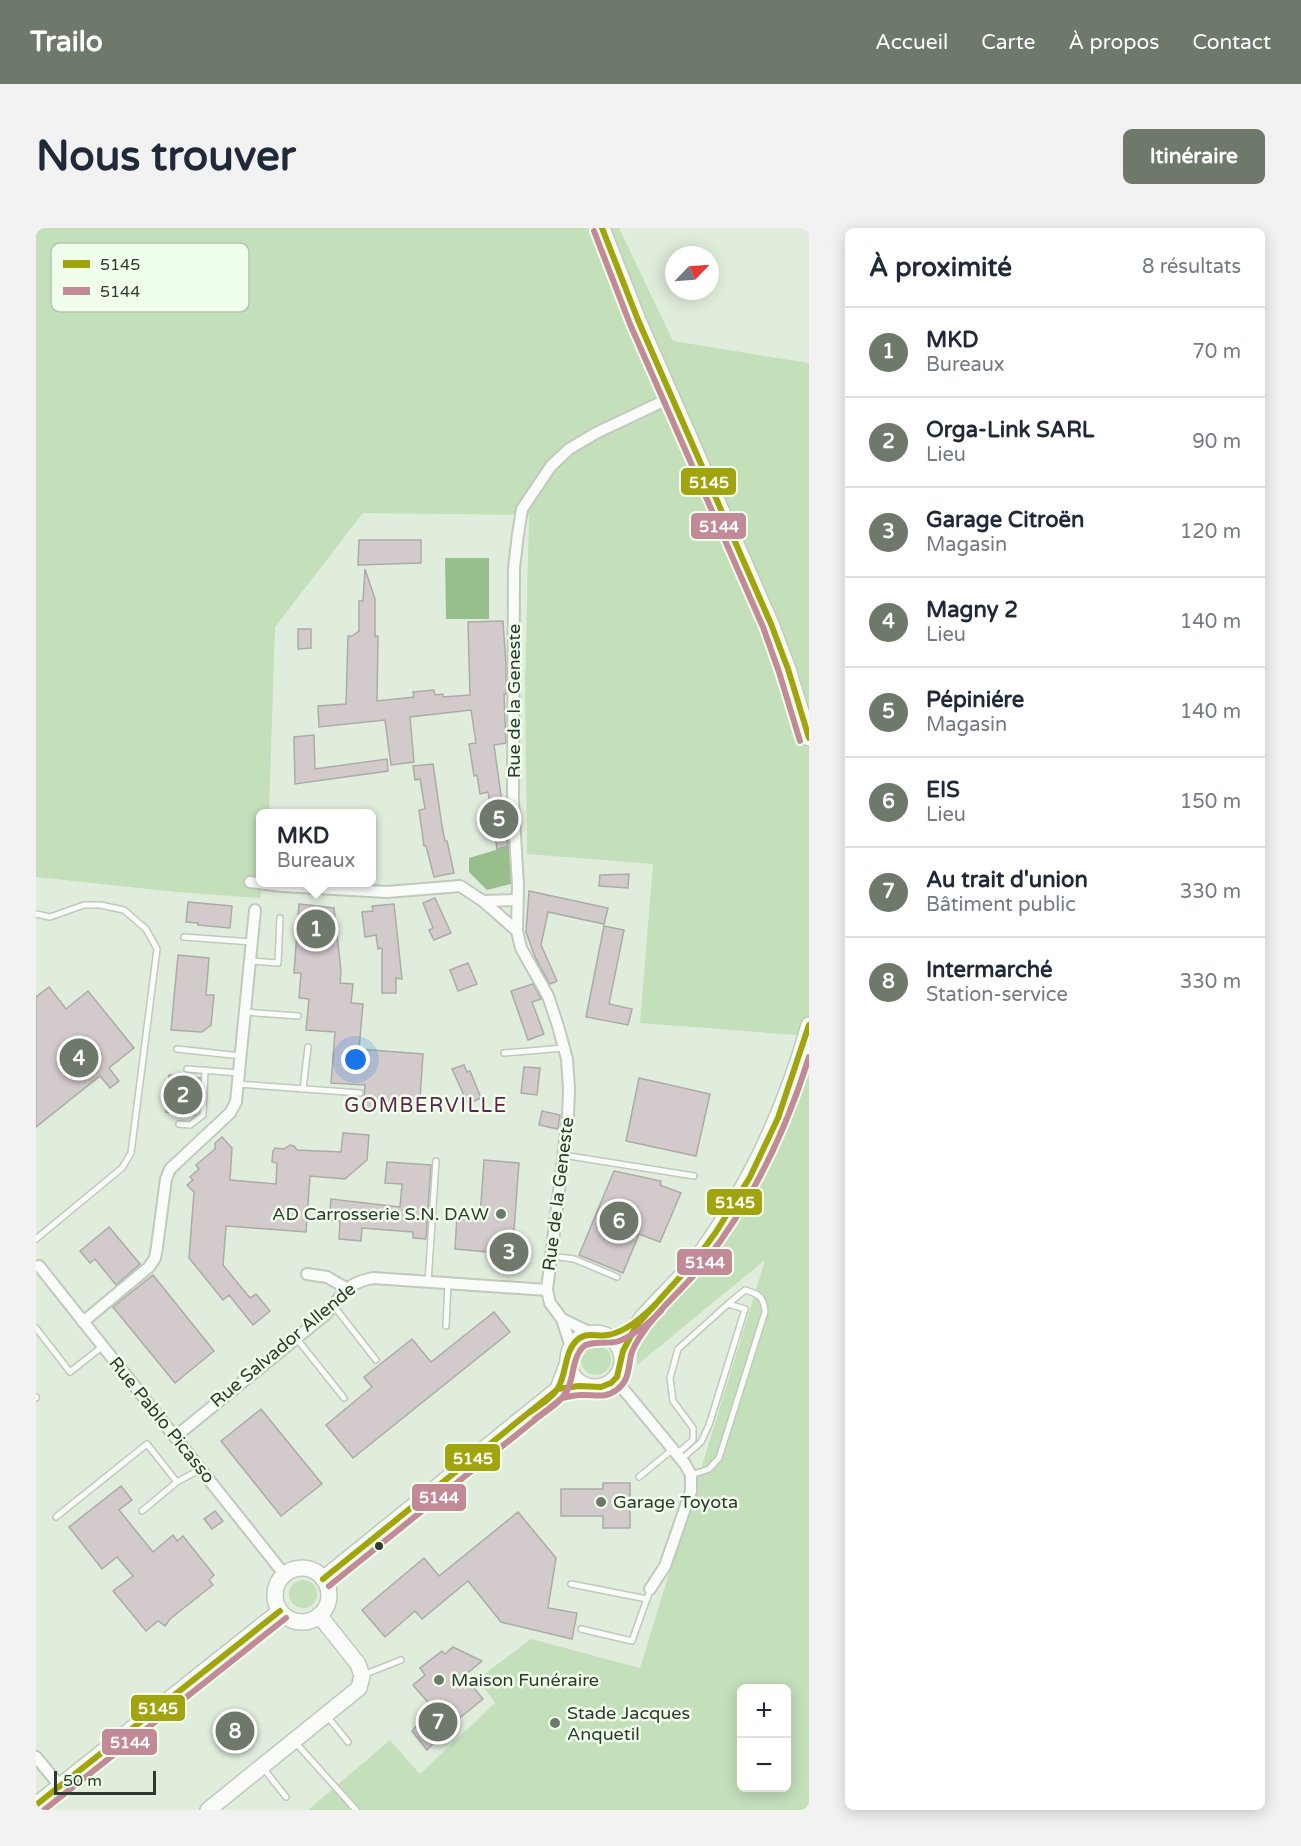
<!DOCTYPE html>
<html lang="fr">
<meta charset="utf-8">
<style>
:root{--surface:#fff;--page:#f2f2f3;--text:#1f2937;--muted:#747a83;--line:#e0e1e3;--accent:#6e786b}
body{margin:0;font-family:"Varela Round",sans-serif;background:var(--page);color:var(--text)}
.controls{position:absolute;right:18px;bottom:18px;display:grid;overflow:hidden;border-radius:9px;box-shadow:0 3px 15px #0003}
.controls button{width:54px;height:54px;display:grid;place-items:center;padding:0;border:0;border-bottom:2px solid var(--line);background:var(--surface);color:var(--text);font:30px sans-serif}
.compass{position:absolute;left:629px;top:18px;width:54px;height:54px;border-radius:50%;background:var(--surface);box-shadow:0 3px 15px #0003;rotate:65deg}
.scale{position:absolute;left:18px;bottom:15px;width:102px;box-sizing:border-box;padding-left:6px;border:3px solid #30392e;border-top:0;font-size:16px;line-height:21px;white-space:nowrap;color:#30392e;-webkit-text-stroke:4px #f0feec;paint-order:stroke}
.you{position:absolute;left:320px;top:832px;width:21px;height:21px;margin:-15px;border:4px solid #fff;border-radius:50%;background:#1a73e8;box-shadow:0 0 0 9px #1a73e833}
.badge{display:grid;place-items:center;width:39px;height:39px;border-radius:50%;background:var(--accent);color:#fff;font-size:20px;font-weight:700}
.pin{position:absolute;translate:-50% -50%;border:3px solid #fff;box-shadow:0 2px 6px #0006}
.popup{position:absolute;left:220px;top:581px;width:120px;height:78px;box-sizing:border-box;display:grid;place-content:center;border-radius:9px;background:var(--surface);filter:drop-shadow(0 2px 4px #0005);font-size:20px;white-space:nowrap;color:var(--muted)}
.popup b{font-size:22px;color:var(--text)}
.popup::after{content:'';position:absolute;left:50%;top:100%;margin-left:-12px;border:12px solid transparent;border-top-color:var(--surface)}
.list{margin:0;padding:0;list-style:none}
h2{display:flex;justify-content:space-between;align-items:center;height:78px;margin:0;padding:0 24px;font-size:26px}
h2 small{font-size:20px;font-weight:400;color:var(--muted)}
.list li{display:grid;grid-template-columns:39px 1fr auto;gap:18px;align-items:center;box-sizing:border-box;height:90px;padding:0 24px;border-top:2px solid var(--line)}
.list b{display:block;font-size:22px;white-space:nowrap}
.list p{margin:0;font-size:20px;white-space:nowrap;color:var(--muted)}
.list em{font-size:20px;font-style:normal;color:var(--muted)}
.map{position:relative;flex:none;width:773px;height:1582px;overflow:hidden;border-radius:9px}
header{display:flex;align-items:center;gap:36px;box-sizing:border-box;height:84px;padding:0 30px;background:var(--accent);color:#fff}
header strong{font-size:28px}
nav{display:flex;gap:33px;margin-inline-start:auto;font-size:21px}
.intro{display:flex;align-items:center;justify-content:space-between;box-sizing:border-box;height:144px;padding:0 36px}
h1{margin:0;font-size:42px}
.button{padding:15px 27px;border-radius:9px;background:var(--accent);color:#fff;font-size:21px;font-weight:700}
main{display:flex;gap:36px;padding:0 36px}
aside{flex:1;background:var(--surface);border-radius:9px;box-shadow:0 3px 15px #0003}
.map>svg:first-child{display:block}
.green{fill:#c4e0bb;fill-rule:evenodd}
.water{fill:#97bf8b}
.building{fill:#d3cacc;stroke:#abaca7;stroke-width:1.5}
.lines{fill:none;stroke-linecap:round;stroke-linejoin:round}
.lane-casing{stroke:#c0c9bc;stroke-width:8}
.street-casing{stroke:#c0c9bc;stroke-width:14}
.secondary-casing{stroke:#c0c9bc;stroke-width:18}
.lane{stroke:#fafcfa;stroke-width:5}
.street{stroke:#fafcfa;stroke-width:10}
.secondary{stroke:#fafcfa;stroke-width:15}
.bus-1-casing{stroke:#f0feec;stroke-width:10}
.bus-2-casing{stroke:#f0feec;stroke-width:10}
.bus-1{stroke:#a1a40e;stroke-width:6}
.bus-2{stroke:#c28997;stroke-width:6}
.poi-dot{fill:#6e786b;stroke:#f0feec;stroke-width:2}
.bus-dot{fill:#30392e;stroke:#f0feec;stroke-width:2}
.labels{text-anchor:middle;stroke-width:5;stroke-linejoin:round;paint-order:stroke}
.street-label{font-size:18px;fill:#30392e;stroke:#f0feec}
.poi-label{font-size:18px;fill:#30392e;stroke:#f0feec;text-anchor:start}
.neighbourhood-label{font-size:20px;letter-spacing:1.5px;fill:#5d234b;stroke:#f0feec}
.key{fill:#f0feec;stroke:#b6c3b3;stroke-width:1.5}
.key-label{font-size:16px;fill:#30392e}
.line-badge{stroke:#f0feec;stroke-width:2}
.badge-label{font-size:16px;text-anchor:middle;font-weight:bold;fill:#fff}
</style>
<header>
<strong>Trailo</strong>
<nav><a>Accueil</a><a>Carte</a><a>À propos</a><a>Contact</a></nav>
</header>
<div class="intro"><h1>Nous trouver</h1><a class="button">Itinéraire</a></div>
<main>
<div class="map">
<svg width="773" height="1582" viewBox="0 0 773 1582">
<rect width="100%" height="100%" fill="#e0eddc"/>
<g class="green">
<polygon points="0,0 583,0 637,113 773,135 773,808 604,795 617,636 491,626 489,458 493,287 327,285 239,399 233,585 224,586 224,654 227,655 224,670 140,664 0,649"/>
<path d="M773,829V1582H272L354,1512L384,1546L459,1475L442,1451L495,1411L604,1440L729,1032L601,1137V1118L609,1097L680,1016L720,953L756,876ZM706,1460H750V1560H706Z"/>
<circle cx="560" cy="1132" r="15"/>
<circle cx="267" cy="1366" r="14"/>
</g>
<g class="water">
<polygon points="409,330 453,330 453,391 410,391"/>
<polygon points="473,618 475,656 451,662 433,644 433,630"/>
</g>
<g class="building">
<polygon points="323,312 385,312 385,335 322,337"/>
<polygon points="329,341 339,371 339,408 342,408 341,473 378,469 377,464 398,462 399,467 407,466 407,469 434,467 432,394 467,393 470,437 470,466 468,466 470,515 458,517 472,618 461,621 452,564 444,566 441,547 438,548 433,516 440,515 435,482 374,489 378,534 355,537 349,492 283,499 282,478 310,476 312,408 316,408 323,403 323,373 327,373"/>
<polygon points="262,401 275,401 275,420 262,421"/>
<polygon points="278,507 279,541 351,531 352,543 259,556 258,509"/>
<polygon points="397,536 406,598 409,613 411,613 418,645 398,649 390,618 388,618 383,582 389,581 384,551 379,552 377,538"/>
<polygon points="593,646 592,660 563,658 564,647"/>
<polygon points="493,663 572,680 568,696 512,684 505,717 521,753 514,756 499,729 490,704"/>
<polygon points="399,670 415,705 398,712 393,702 397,700 387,675"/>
<polygon points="152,674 196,678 194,700 162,697 162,695 150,694"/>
<polygon points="263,676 298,680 305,743 304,755 317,756 315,775 327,776 323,821 387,826 383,884 327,880 329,857 295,855 299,804 270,802 273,771 263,770 265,745 258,745"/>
<polygon points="358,676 366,751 360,750 360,765 346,765 346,720 342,721 340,707 329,709 326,684 337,683 336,678"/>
<polygon points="568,698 588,702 573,776 596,781 592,797 550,789"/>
<polygon points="142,727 173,730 170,767 178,767 175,797 166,804 135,802"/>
<polygon points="432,735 441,756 422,763 414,742"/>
<polygon points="497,756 505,771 496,774 508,806 492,812 475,763"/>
<polygon points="13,759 30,781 52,763 98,820 73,840 83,853 74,860 64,848 0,899 0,769"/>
<polygon points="428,837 431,844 434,843 445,870 432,876 416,841"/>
<polygon points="488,839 504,840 501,867 485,865"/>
<polygon points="133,847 164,850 159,887 130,884"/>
<polygon points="603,850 674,866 660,928 590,913"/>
<polygon points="506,883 524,887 522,901 503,897"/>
<polygon points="307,905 333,907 331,932 309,951 274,948 270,1004 190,998 187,1037 214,1070 220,1066 234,1083 217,1097 193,1067 187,1072 153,1030 158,964 151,957 157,952 154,949 163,941 160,937 179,921 179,915 186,909 196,920 194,952 240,956 241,935 236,934 237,923 239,920 248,921 254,917 258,918 261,922 305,924"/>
<polygon points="448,932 483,935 477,1014 483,1014 481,1033 463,1031 464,1025 419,1021 421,987 444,989"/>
<polygon points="351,934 395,937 390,1011 377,1010 377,1004 326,1000 325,1013 303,1011 304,993 293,992 295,971 364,979 366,956 349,955"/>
<polygon points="578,943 625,953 624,957 645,965 624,1014 603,1006 587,1045 543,1027"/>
<polygon points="73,999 104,1036 80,1057 59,1031 54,1035 44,1023"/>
<polygon points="117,1047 178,1123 139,1155 77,1079"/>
<polygon points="458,1084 474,1104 317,1230 290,1197 336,1159 328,1149 376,1111 395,1134"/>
<polygon points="225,1181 286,1256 245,1288 185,1213"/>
<polygon points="567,1255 594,1255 594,1300 567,1300 567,1288 525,1288 525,1261 567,1261"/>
<polygon points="85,1258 96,1272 83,1282 117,1324 137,1307 141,1313 147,1308 178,1347 173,1352 177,1357 134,1391 129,1398 122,1393 110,1403 77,1363 97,1348 81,1329 66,1341 33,1299"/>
<polygon points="179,1283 187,1293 176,1301 168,1291"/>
<polygon points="482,1284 520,1330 512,1380 541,1385 536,1411 465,1394 432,1353 386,1391 379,1383 349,1409 326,1382 388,1330 403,1348"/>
<polygon points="417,1419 446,1433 428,1448 447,1471 409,1502 391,1522 376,1503 397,1480 377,1457 389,1447 384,1440 406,1423 409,1426"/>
<polygon points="207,1484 220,1500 192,1522 179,1506"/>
</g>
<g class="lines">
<defs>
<g id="lane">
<polyline points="0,686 14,689 48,677 64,677 88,682 110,701 121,721 95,925 86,940 0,1011"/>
<polyline points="148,709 216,714"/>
<polyline points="214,733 242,735 244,690"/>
<polyline points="209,784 262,788"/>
<polyline points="141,821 205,828"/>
<polyline points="468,825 528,820"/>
<polyline points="151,841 203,845"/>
<polyline points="202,856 324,865"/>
<polyline points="267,861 272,819"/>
<polyline points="143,896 154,897 167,887 169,842"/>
<polyline points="527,927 658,948"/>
<polyline points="515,1028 538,1031 581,1049"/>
<polyline points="392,1054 400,933"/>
<polyline points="297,1077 340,1132"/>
<polyline points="410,1098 412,1055"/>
<polyline points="0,1100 34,1144 67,1118"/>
<polyline points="261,1111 308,1170"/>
<polyline points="0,1169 0,1170"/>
<polyline points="641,1226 657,1212 657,1200 637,1173 634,1150 642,1121 692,1076 709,1081 673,1197 665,1214 646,1231"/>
<path d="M655,1247L673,1241L683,1230L729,1084C728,1069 723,1066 709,1062L692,1076"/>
<polyline points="603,1249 637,1221"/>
<polyline points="106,1283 141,1254 165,1241"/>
<polyline points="20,1289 111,1216 141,1254"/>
<polyline points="535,1356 611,1371"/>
<polyline points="545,1401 596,1413 614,1362"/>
<polyline points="327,1447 365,1432"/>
<polyline points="291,1488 312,1514"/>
<polyline points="259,1514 320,1582"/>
<polyline points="227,1540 250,1569"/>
</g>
<g id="street">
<polyline points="214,654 246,658 351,664 424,658 447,673 481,703"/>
<polyline points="447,673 481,672"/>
<polyline points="3,1038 248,1346"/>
<polyline points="271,1046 291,1049 310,1060"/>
<polyline points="526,1091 555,1105"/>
<polyline points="47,1094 113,1039 119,1030 121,1019 130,951 134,941 194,885 200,874 219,682"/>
<polyline points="535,1119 526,1091 514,1075 511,1062 532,889 533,861 531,831 522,798 512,768 485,720 481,703 482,657 477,573 478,340 482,306 486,281 515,238 533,221 560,205 636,169"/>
<polyline points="579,1151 649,1236 655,1247 655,1263 629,1338 614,1361"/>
<path d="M139,1209L290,1086C308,1066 308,1056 337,1050L511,1062"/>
<polyline points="0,1529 24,1558"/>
</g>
<g id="secondary">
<polyline points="566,0 602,92 735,396 752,441 773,510"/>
<circle cx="559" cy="1132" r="27"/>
<path d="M586,1126C592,1114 598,1100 606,1090C625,1068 647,1049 664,1026C715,956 750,880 773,797"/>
<circle cx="266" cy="1367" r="27"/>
<polyline points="287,1351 522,1161 532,1134"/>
<polyline points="0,1577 244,1383"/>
<polyline points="172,1582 323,1460 326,1448 322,1436 283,1387"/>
</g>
</defs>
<use href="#lane" class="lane-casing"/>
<use href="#street" class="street-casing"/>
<use href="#secondary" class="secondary-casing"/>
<use href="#lane" class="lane"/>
<use href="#street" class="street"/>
<use href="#secondary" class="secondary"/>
<defs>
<g id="bus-1">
<polyline points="566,0 602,92 735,396 752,441 773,510"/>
<path d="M494,1184C504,1177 516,1170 522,1160C531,1145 528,1124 541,1112C551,1103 561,1109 572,1107C590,1104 606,1089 619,1077"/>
<polyline points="287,1351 522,1161 543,1158 565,1159 575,1155 581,1149 587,1123 600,1098 661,1030 680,1004 714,949 742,890 773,797"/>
<polyline points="0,1577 244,1383"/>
</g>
<g id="bus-2">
<polyline points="558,3 594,96 727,399 743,444 764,513"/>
<path d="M499,1191C510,1183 524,1175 531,1163C538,1150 536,1130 547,1119C554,1112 572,1117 583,1113C599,1107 613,1095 625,1083"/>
<path d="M293,1358L526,1170C532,1169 538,1167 544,1167C556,1166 568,1171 579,1163C593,1154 592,1142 595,1127C597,1119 603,1110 608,1103C625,1078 650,1059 668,1035C716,974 750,903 773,829"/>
<polyline points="8,1582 250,1390"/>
</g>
</defs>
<use href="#bus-1" class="bus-1-casing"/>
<use href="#bus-2" class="bus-2-casing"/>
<use href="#bus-1" class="bus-1"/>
<use href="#bus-2" class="bus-2"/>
</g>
<g class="poi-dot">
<circle cx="465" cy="986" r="6"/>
<circle cx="565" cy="1274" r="6"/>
<circle cx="403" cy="1452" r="6"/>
<circle cx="519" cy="1495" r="6"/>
</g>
<circle class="bus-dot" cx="343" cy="1318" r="5"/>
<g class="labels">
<g class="street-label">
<text transform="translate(478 473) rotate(-90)" y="6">Rue de la Geneste</text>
<text transform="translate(522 966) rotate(-83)" y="6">Rue de la Geneste</text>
<text transform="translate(247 1117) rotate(-40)" y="6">Rue Salvador Allende</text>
<text transform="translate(126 1192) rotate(51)" y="6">Rue Pablo Picasso</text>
</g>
<g class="poi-label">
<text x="453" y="992" text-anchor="end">AD Carrosserie S.N. DAW</text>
<text x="577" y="1280">Garage Toyota</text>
<text x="415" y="1458">Maison Funéraire</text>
<text x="531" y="1491">Stade Jacques<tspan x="531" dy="21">Anquetil</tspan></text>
</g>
<g class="neighbourhood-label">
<text x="390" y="884">GOMBERVILLE</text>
</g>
</g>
<rect x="15" y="15" width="198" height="69" rx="9" class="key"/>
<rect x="27" y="32" width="27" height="8" fill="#a1a40e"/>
<rect x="27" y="59" width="27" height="8" fill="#c28997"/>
<g class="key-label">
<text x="64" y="42">5145</text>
<text x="64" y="69">5144</text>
</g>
<g class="line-badge">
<rect x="644" y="239" width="57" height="29" rx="6" fill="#a1a40e"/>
<rect x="654" y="284" width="57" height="28" rx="6" fill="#c28997"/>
<rect x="670" y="960" width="57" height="28" rx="6" fill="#a1a40e"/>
<rect x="640" y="1020" width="57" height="28" rx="6" fill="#c28997"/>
<rect x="408" y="1215" width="57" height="29" rx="6" fill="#a1a40e"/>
<rect x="375" y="1255" width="56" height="29" rx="6" fill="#c28997"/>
<rect x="94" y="1466" width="56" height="28" rx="6" fill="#a1a40e"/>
<rect x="65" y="1500" width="57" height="28" rx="6" fill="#c28997"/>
</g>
<g class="badge-label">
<text x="673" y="260">5145</text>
<text x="683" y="304">5144</text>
<text x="699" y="980">5145</text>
<text x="669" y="1040">5144</text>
<text x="437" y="1236">5145</text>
<text x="403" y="1275">5144</text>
<text x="122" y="1486">5145</text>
<text x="94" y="1520">5144</text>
</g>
</svg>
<div class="controls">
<button>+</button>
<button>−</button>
</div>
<svg class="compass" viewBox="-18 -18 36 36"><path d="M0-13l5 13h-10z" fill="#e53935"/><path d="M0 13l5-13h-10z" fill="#747a83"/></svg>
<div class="scale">50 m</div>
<div class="you"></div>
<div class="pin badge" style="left:280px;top:701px">1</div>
<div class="popup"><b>MKD</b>Bureaux</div>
<div class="pin badge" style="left:147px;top:867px">2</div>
<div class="pin badge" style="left:473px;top:1024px">3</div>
<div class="pin badge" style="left:43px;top:830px">4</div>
<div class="pin badge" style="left:463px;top:591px">5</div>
<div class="pin badge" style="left:583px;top:993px">6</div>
<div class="pin badge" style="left:402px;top:1494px">7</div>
<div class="pin badge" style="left:199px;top:1503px">8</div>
</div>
<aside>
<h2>À proximité<small>8 résultats</small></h2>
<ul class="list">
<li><span class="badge">1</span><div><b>MKD</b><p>Bureaux</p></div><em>70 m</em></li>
<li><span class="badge">2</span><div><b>Orga-Link SARL</b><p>Lieu</p></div><em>90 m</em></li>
<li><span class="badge">3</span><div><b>Garage Citroën</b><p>Magasin</p></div><em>120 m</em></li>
<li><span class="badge">4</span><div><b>Magny 2</b><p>Lieu</p></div><em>140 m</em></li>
<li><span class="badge">5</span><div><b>Pépiniére</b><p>Magasin</p></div><em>140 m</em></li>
<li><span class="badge">6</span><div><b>EIS</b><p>Lieu</p></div><em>150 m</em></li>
<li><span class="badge">7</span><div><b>Au trait d'union</b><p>Bâtiment public</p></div><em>330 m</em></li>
<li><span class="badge">8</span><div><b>Intermarché</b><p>Station-service</p></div><em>330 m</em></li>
</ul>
</aside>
</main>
